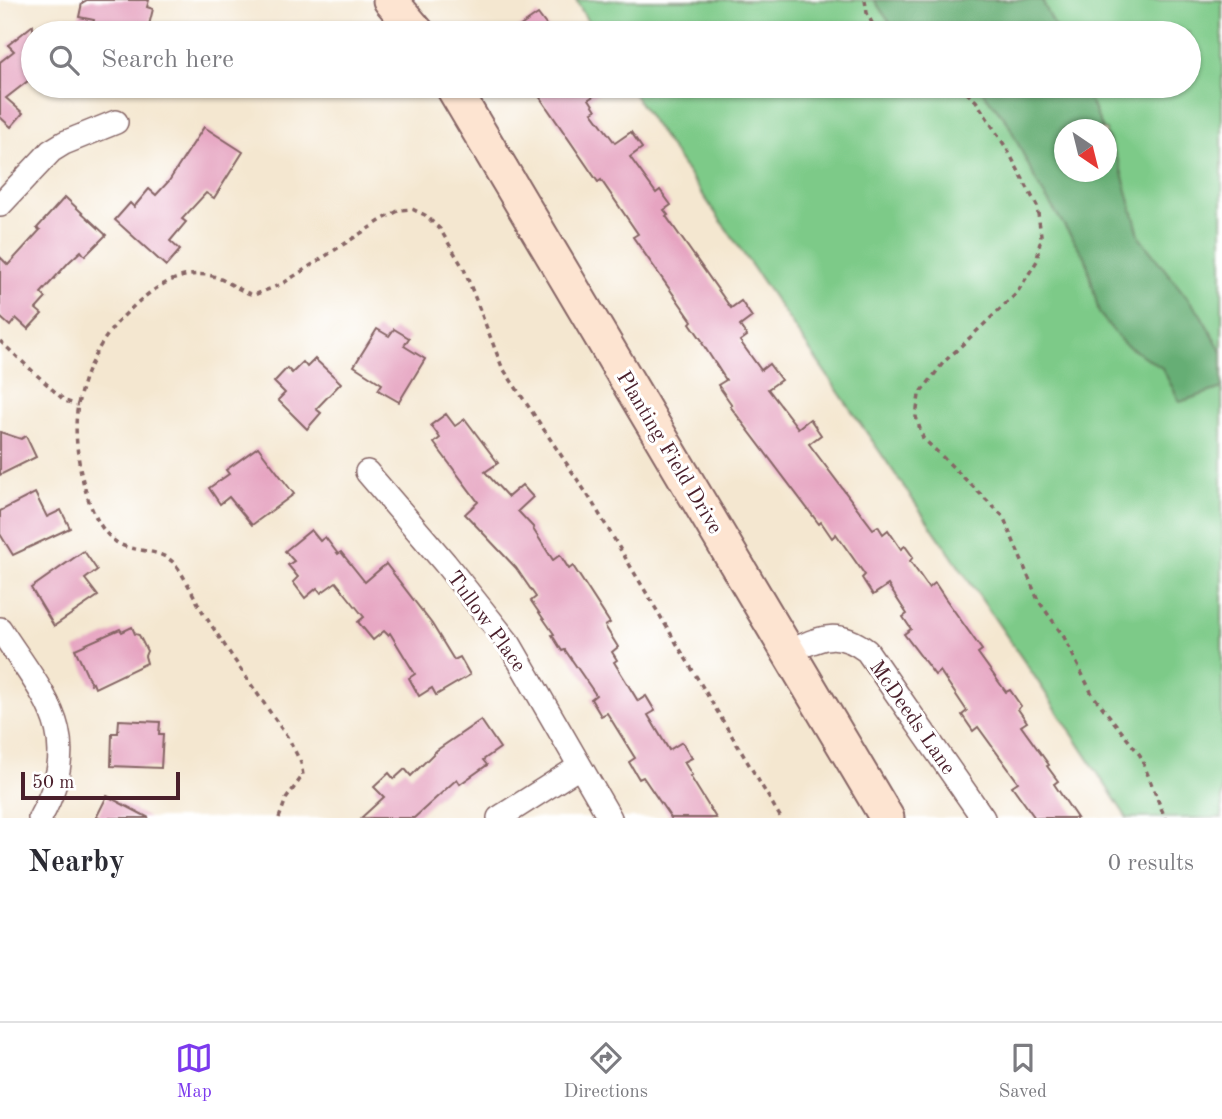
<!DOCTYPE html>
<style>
:root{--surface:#fff;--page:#f2f2f3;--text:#2b2b33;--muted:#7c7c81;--line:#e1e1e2;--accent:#7c3aed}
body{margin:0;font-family:"Old Standard TT",serif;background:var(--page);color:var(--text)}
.compass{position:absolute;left:1054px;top:119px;width:63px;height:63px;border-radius:50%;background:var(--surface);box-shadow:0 2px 5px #0004;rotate:145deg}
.scale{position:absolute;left:21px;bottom:18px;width:159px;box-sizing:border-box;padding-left:7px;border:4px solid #4a1f2b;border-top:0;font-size:19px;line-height:24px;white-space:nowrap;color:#4a1f2b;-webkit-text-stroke:5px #fff;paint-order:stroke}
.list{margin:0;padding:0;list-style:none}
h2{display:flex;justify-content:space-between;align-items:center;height:91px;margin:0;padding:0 28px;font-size:30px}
h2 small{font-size:23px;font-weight:400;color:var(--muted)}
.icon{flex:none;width:38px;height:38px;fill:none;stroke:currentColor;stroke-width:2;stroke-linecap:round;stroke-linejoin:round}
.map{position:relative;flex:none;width:1222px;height:818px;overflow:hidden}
.search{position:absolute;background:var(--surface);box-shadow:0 2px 5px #0004;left:21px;right:21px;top:21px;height:77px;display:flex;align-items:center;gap:18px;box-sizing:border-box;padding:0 24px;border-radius:38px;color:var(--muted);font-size:26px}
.sheet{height:203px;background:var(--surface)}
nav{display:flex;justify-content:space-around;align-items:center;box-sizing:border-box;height:98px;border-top:2px solid var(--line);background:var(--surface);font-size:19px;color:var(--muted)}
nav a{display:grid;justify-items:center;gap:4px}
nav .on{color:var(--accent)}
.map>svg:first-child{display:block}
.green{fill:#7dca88;stroke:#64745a;stroke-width:2;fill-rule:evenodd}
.forest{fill:#66ae74;stroke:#586650;stroke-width:2}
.building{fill:#e6a4c1}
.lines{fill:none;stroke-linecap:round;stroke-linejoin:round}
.street-casing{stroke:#866565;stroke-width:26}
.secondary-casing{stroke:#866565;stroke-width:37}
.path{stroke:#866565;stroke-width:3.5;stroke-dasharray:5 5;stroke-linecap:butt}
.street{stroke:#fff;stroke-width:23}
.secondary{stroke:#fde4d1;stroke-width:33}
.labels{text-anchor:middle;stroke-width:6;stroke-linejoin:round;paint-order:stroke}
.street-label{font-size:21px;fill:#4a1f2b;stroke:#fff}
</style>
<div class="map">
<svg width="1222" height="818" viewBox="0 0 1222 818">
<rect width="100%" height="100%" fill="#fff"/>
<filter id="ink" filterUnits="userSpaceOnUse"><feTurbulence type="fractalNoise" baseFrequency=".0143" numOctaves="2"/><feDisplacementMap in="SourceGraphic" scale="14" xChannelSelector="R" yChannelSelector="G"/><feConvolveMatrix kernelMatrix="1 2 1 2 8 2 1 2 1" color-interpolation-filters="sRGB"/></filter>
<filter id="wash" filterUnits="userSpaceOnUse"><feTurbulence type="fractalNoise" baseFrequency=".00686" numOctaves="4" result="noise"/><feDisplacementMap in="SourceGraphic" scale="28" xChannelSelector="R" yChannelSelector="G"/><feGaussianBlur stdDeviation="1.57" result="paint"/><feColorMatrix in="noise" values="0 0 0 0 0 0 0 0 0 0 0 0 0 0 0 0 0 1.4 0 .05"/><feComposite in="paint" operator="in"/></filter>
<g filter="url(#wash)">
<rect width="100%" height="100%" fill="#f4e7d0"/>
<path class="green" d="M576,0H1222V818H1127L1037,680L628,86H1189V33H594ZM1064,130H1106V172H1064Z"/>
<g class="forest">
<polygon points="874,0 1042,0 1058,33 897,33"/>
<polygon points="978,86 1083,86 1103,129 1064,130 1064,172 1106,172 1107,136 1119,162 1140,238 1201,315 1222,352 1222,388 1180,402 1162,368 1123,343 1099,313 1086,259 1039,187 1007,121"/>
</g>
<g id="blocks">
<g class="building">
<polygon points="87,0 149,0 147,7 153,9 147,33 110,33 92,29 94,20 79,17 82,3"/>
<polygon points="538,14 552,33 510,33"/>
<polygon points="33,25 33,77 6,98 23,113 11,127 0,117 0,62 14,51 8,45"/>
<polygon points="554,86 609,86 589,99 596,110 592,112 615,143 631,132 642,148 630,157 656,193 660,190 671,205 664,210 668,215 666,216 731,308 741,301 752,317 740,326 747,336 740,341 761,370 769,364 781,380 768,389 798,428 810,419 821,435 809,444 873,529 878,526 883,534 888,530 901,549 905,546 913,557 910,561 929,588 935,583 945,598 982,650 978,653 1006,692 1010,690 1021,706 1018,709 1027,722 1021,726 1049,765 1047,766 1058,781 1054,784 1077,818 1035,818 1012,786 1018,782 978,727 973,731 962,715 967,711 940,671 935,675 904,634 911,629 903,617 907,614 888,585 873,595 862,578 865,575 836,534 832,538 821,522 819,524 730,406 732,405 718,385 726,380 702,343 703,342 690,323 692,321 633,237 638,234 601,180 598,182 539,96"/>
<polygon points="204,127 243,152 214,198 206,193 182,219 186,222 170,241 180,250 166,266 115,220 130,203 134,207 149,189 156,195 169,181"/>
<polygon points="65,197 106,235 85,256 81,251 69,262 41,293 46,298 36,309 42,314 28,329 16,318 10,326 0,317 0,257 8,265 40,230 37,228"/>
<polygon points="377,329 389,336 394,329 409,338 404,346 425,359 399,402 378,390 382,384 354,366"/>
<polygon points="315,359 341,383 316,409 321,413 307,429 278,400 285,393 274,382 287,368 292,373 303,362 307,367"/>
<polygon points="446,414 455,426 465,419 498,463 485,472 508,497 522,485 533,497 518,511 534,528 533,529 553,560 560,555 569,569 573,566 610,623 605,626 618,647 612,652 617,660 614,662 638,701 646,696 655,711 648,715 669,750 682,742 692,758 684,762 692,775 690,776 716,818 671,818 643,777 639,779 629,762 635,758 607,713 601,716 591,699 596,695 565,650 562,651 552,635 554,634 531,601 536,597 516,568 465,514 478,502 434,443 440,438 431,425"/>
<polygon points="0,432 21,439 26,436 36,457 0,475"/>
<polygon points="258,447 294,494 252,525 229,497 220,504 209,488 229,474 226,470"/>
<polygon points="35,493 47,517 61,510 70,528 13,555 0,534 0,511"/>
<polygon points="311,530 320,541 325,537 338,554 341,552 365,582 386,564 432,624 454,660 460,657 470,675 436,695 432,688 419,696 409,678 415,674 390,633 388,635 384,631 373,640 358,622 364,617 336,582 321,593 317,588 305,598 293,582 298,577 288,565 294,561 285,551"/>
<polygon points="84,551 97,570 85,579 98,596 54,626 31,588"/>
<polygon points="132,627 135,634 139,635 147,651 145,656 147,663 95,688 93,683 91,684 75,649 120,629 122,632"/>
<polygon points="119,720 160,722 159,734 163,734 161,768 111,766 112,733 118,733"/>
<polygon points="481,720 500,748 483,760 487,765 460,784 457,779 414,818 361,818 384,797 374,787 389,773 394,779 405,769 411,776 437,750"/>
<polygon points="107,796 149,818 96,818"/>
</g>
</g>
</g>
<g filter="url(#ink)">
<use href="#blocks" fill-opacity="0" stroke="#866565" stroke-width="2"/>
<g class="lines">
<defs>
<g id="street">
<polyline points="0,205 51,151 64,143 116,122"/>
<polyline points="367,472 445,563 510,645 610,818"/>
<path d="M0,629C44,697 86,735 40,818"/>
<path d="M788,652C820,638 836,628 867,651L983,818"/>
<polyline points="499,818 579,767"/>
</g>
<g id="secondary">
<polyline points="390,0 418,33"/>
<polyline points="452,86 887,818"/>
</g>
</defs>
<use href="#street" class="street-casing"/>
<use href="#secondary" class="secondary-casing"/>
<g class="path">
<polyline points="865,0 867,13 877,33"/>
<polyline points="959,86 976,101 1007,149 1037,206 1041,235 1037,261 1016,294 943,363 919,395 916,417 923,438 1003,516 1038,600 1064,637 1092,694 1140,755 1165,818"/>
<polyline points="0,341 65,401 78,405"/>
<path d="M279,818L286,799L303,775L301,763L290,741C261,699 232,657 204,614C195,599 188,583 178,568C163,546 133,554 116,542C84,520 71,441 78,405C83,376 97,346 116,324C141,297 176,265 216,277C229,282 240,291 254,295L282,284L383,219L400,210L412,209L425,215L440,229L464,269L502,367L589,497L781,818"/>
</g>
<use href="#street" class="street"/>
<use href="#secondary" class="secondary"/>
</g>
</g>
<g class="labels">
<g class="street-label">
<text transform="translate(670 452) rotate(59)" y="7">Planting Field Drive</text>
<text transform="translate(487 621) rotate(54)" y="7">Tullow Place</text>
<text transform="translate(913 717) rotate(55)" y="7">McDeeds Lane</text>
</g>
</g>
</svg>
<svg class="compass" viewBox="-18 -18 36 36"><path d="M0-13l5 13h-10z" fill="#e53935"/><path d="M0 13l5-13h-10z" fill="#7c7c81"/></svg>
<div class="scale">50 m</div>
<div class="search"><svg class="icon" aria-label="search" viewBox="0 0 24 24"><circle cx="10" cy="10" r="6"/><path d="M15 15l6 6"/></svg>Search here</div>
</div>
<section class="sheet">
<h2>Nearby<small>0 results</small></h2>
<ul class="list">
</ul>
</section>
<nav>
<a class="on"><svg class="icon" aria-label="map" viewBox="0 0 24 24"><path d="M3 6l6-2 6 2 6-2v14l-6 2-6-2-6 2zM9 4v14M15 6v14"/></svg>Map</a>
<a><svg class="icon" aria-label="directions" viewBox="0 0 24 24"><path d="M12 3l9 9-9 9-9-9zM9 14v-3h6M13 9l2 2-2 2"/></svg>Directions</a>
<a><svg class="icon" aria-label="saved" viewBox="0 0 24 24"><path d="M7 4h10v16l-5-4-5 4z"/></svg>Saved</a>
</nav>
